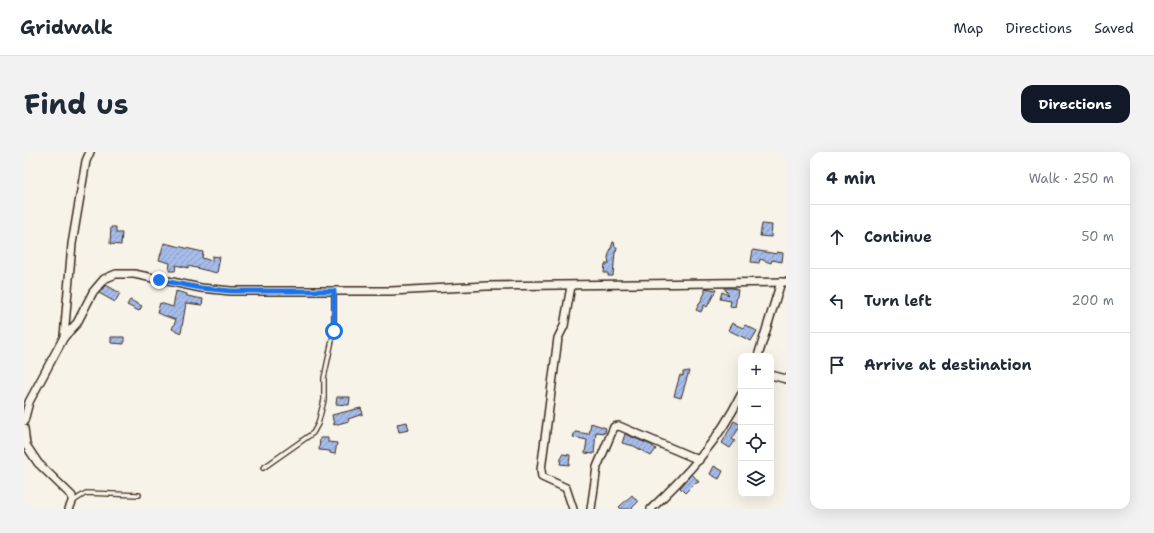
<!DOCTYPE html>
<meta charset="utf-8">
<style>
:root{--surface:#fff;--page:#f2f2f3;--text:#1f2937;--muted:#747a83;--line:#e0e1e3;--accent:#111827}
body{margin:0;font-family:"Shantell Sans",sans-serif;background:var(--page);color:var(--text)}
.controls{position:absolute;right:12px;bottom:12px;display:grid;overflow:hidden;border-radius:8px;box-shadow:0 4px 16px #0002}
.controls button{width:36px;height:36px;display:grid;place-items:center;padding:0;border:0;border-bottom:1px solid var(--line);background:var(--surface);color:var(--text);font:20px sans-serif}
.stop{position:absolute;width:12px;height:12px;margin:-9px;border:3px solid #1a73e8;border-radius:50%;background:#fff}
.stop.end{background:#1a73e8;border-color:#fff;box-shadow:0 1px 4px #0008}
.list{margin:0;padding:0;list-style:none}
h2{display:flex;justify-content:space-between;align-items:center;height:52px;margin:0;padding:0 16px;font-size:17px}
h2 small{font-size:13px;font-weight:400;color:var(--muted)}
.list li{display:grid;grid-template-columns:26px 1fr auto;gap:12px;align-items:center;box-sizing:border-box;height:64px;padding:0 16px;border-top:1px solid var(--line)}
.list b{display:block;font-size:15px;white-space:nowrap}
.list em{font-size:13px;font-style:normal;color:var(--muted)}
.icon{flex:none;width:22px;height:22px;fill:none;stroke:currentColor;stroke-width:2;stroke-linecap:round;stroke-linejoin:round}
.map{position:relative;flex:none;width:762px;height:357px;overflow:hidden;border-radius:12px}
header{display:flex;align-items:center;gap:24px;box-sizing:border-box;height:56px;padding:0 20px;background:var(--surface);border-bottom:1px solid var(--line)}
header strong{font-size:19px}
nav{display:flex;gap:22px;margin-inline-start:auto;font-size:14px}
.intro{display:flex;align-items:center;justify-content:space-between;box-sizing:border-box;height:96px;padding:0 24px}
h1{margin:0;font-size:28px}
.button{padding:10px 18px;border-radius:12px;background:var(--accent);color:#fff;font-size:14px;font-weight:700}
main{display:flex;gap:24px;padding:0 24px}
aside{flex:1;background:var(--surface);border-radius:12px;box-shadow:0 4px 16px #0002}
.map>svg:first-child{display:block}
.building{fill:url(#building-hatch);stroke:#3b2a1e}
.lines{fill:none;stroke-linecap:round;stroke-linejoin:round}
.lane-casing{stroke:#3b2a1e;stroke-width:6}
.street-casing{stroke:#3b2a1e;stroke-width:10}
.lane{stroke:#f7f3e8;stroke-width:3.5}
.street{stroke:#f7f3e8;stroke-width:7}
.route{stroke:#1a73e8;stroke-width:5}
</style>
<header>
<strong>Gridwalk</strong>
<nav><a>Map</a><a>Directions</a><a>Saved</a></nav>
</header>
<div class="intro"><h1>Find us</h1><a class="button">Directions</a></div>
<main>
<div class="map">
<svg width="762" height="357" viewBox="0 0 762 357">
<defs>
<pattern id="building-hatch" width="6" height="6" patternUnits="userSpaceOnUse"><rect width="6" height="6" fill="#a6bdeb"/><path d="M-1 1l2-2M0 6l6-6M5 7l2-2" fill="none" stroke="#889abe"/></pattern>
</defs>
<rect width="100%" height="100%" fill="#f7f3e8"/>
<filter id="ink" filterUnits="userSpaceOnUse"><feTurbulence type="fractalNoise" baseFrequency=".025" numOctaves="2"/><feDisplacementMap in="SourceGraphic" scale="8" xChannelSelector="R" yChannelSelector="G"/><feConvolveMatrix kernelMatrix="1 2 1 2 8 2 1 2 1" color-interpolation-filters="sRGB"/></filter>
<g filter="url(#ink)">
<g class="building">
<polygon points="738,72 748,73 747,85 736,84"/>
<polygon points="87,75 92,75 92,81 98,81 97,93 86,92"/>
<polygon points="589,90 590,90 591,95 593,95 592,100 591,100 589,124 584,124 584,121 580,121 581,112 585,112 584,105"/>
<polygon points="140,91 179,100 178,106 188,109 188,104 196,105 193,121 164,114 164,116 152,113 151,119 145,119 146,111 135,108"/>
<polygon points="729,98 753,102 753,100 759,101 758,110 748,108 747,111 736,107 735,111 727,110"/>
<polygon points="82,133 96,141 91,150 75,141"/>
<polygon points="681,136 692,138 683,155 680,153 677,160 672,158 681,141"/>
<polygon points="700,136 709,136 714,138 711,155 706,154 707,149 696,147 698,140 705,143"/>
<polygon points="152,139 163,142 163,144 179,147 178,153 162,151 157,181 148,177 152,168 133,161 136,151 149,155"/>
<polygon points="106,148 118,154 115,159 103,153"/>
<polygon points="708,171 719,176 721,173 733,179 727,189 704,178"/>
<polygon points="87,185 100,185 100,192 87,191"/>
<polygon points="665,219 657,246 650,244 656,223 659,224 659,220"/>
<polygon points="313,245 326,245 325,253 312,252"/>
<polygon points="337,256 339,262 324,267 325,269 310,273 308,263"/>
<polygon points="710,269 717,273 708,287 711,289 706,296 698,291"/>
<polygon points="383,270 385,278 375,280 373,272"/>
<polygon points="567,271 582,276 581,281 572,280 570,302 561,301 563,288 549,285 551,280 565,282"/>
<polygon points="601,282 627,293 632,297 627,304 610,294 598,291"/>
<polygon points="296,286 304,286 304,290 313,291 311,302 306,301 306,299 295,298"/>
<polygon points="538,302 546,303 545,313 536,312"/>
<polygon points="690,314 699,319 695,327 686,322"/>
<polygon points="668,322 675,330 670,332 661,341 656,336"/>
<polygon points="608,343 614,350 607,357 597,357 595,355"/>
</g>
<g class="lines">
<defs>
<g id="lane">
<polyline points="239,316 289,281 294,272 300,248 300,226 310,179 310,139"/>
<polyline points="48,350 62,341 115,343"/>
</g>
<g id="street">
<polyline points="547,134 540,174 534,186 517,318 518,325 542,336 549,357"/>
<polyline points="40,185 53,171 69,140 80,127 92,122 110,122 177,136 207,139 367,139 463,134 762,130"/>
<polyline points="734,204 757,130"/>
<polyline points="747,223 762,227"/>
<polyline points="0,269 5,250 40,185 48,92 62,9 66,0"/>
<polyline points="0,276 2,293 14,311 48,344 48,350 45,357"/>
<polyline points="567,357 573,315 590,275 595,274 675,308"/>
<path d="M627,357C663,323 695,288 717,243"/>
</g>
</defs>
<use href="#lane" class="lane-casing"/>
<use href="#street" class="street-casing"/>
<use href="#lane" class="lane"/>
<use href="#street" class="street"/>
</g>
</g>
<g class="lines" filter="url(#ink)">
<polyline class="route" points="135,128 177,136 207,139 310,139 310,179"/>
</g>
</svg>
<div class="controls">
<button>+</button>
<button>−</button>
<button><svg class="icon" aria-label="locate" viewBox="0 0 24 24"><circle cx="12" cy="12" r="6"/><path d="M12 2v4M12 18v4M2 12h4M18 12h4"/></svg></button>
<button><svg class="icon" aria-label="layers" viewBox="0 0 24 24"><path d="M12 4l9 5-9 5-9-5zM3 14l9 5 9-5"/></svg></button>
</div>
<div class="stop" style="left:310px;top:179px"></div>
<div class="stop end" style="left:135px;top:128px"></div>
</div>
<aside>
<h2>4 min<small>Walk · 250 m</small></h2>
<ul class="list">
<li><svg class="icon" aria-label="ahead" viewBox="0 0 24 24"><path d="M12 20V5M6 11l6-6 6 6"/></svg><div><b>Continue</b></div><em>50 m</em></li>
<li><svg class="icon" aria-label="left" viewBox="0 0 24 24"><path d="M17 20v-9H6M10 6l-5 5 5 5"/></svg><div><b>Turn left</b></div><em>200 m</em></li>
<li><svg class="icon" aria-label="arrive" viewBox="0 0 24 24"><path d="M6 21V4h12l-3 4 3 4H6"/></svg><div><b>Arrive at destination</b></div></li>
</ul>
</aside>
</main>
